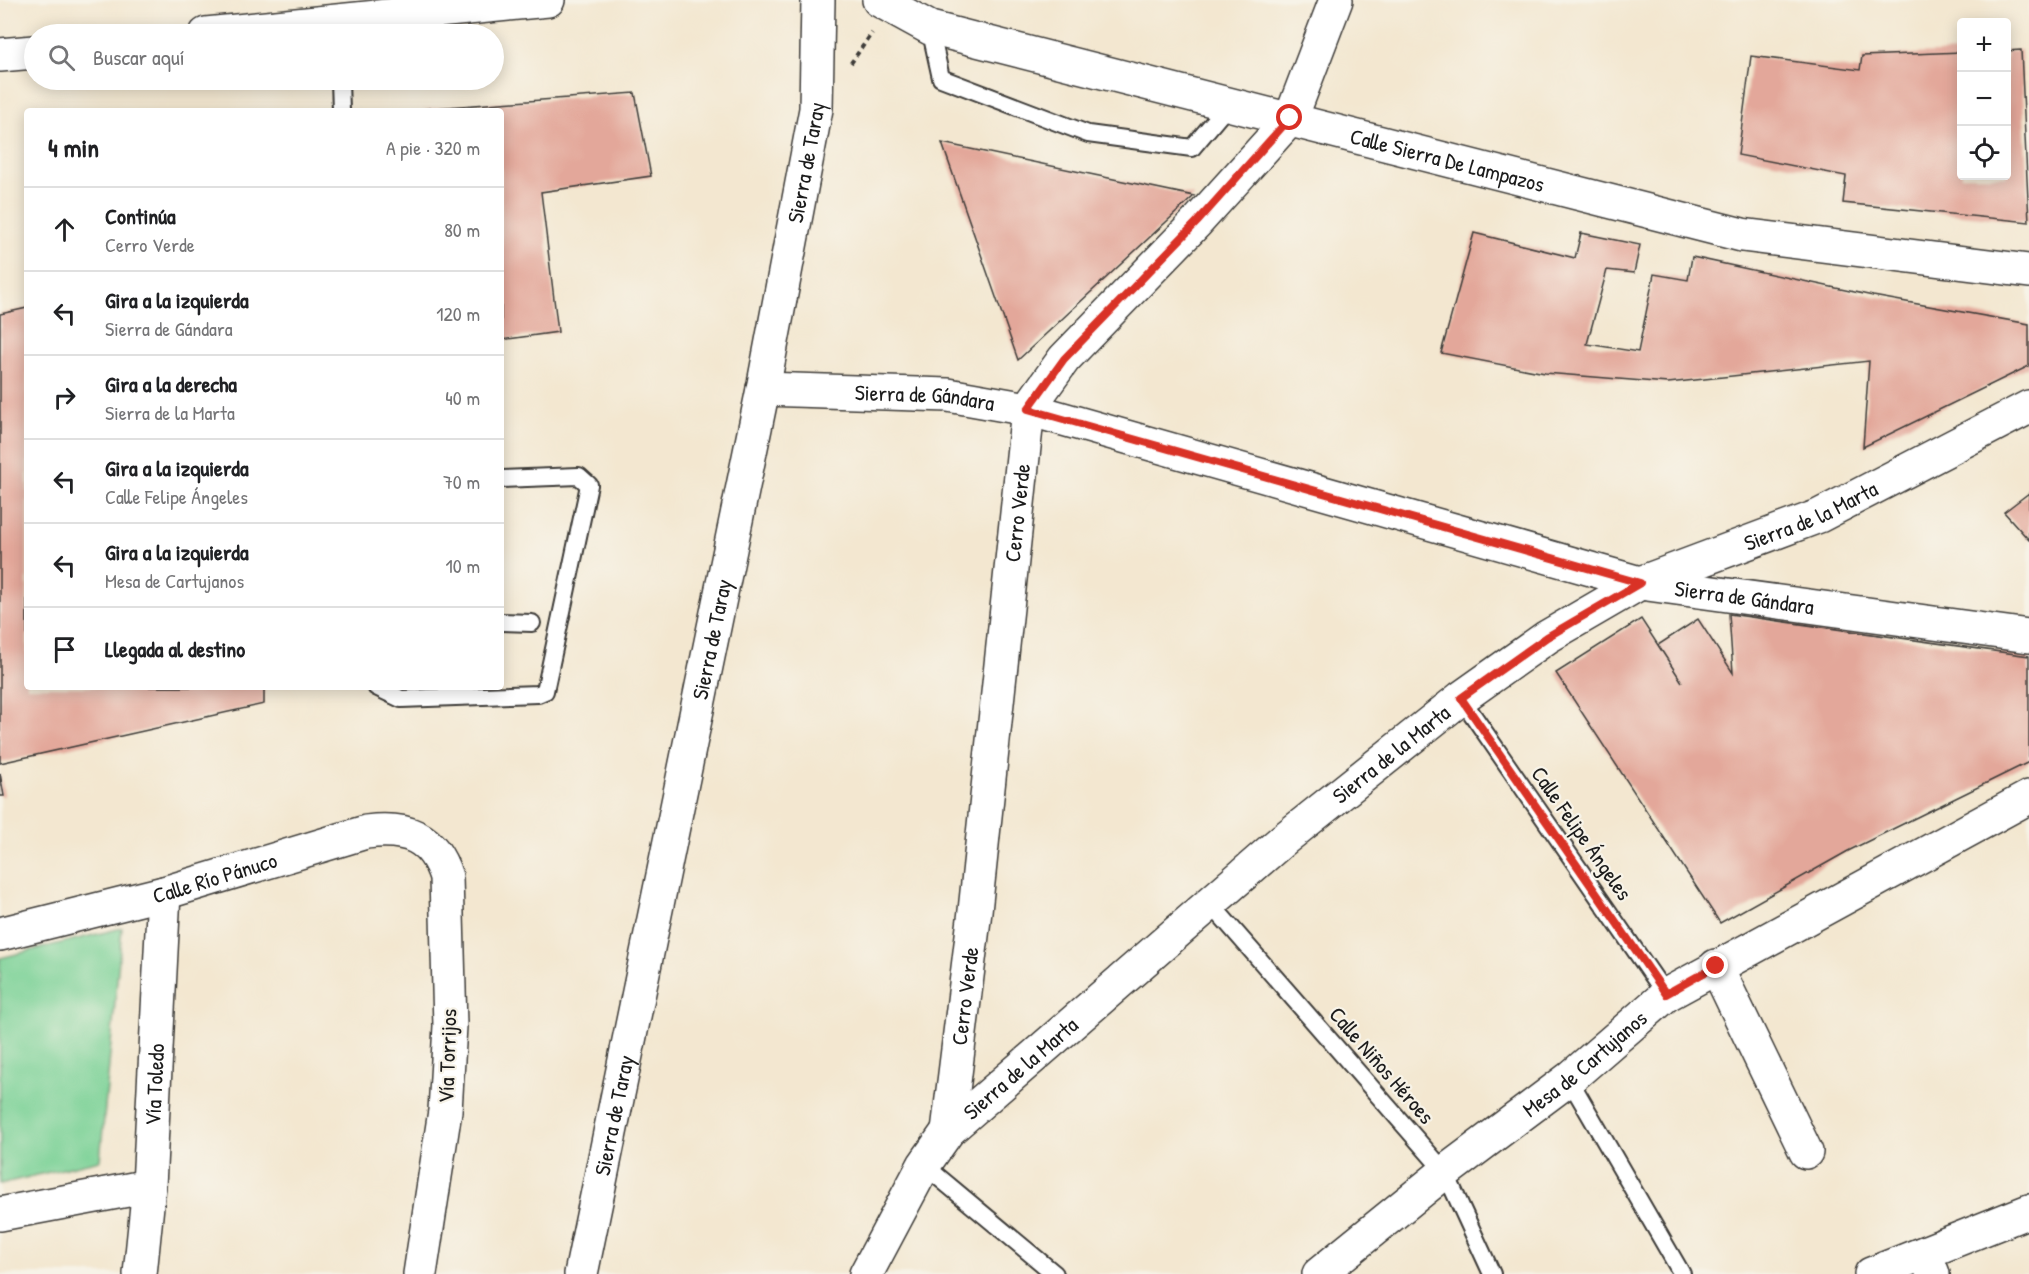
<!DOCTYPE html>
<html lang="es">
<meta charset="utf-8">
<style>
:root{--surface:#fff;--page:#f6f6f6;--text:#202124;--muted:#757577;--line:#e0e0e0}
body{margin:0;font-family:"Patrick Hand",sans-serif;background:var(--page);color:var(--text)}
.controls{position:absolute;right:18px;top:18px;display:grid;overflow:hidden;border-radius:6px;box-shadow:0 3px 15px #0003}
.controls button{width:54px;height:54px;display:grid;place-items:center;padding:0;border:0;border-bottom:2px solid var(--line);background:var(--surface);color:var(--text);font:30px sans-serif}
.stop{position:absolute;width:18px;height:18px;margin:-14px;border:4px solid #d93025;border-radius:50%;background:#fff}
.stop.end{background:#d93025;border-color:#fff;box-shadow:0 2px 6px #0008}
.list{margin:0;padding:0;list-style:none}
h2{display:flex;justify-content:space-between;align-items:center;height:78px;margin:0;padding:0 24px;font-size:26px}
h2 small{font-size:20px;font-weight:400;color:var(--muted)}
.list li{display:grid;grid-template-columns:39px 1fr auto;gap:18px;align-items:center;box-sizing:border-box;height:84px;padding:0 24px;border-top:2px solid var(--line)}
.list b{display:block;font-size:22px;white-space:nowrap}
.list p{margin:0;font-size:20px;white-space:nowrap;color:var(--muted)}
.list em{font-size:20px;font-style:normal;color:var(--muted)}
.icon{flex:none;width:33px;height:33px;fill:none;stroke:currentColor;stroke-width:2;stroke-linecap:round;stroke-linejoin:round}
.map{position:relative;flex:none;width:2029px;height:1274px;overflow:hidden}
.search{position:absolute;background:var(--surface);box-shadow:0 3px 15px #0003;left:24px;top:24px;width:480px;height:66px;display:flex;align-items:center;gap:15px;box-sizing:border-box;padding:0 21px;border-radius:33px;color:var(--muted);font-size:22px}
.panel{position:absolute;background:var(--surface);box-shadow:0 3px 15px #0003;left:24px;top:108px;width:480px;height:582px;border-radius:6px}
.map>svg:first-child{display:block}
.green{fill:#7ad196;stroke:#4b7659;stroke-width:1.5}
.building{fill:#e3a79a}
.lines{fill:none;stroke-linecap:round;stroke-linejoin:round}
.lane-casing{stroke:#3c3a37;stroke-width:20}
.street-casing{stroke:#3c3a37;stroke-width:36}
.secondary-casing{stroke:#3c3a37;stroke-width:36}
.highway-casing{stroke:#3c3a37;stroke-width:36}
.path{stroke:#3c3a37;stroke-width:4;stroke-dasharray:4.5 4.5;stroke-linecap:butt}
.lane{stroke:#fff;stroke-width:16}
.street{stroke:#fff;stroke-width:33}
.secondary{stroke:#fff;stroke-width:33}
.highway{stroke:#fff;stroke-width:33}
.route{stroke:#d93025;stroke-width:8}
.labels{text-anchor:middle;stroke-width:4.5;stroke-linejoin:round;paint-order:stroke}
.street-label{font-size:22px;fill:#1c1c1c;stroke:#f7f3e8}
</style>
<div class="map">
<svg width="2029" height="1274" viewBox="0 0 2029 1274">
<rect width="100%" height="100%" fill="#f7f3e8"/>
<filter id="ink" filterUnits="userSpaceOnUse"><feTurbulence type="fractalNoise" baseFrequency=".0167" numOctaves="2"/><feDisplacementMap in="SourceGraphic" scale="12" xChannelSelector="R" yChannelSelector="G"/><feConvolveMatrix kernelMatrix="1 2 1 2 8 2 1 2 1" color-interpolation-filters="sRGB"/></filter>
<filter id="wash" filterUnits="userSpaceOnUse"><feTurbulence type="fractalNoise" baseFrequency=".008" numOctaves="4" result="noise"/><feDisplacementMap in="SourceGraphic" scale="24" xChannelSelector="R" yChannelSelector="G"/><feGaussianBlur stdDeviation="1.35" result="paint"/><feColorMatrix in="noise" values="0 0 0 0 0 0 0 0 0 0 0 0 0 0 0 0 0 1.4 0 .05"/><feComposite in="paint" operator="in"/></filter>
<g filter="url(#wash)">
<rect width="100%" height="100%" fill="#f3e7d0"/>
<polygon class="green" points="122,928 100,1160 0,1184 0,958"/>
<g id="blocks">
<g class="building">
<polygon points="2021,50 2029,222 1843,203 1846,176 1738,155 1751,56 1860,70 1862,56 1962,52 1962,176 2006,176 2006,51"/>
<polygon points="635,93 651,176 541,192 558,332 501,340 501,111 421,109"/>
<polygon points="942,143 1194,196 1018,360"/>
<polygon points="1474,233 1575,258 1581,233 1640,245 1634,273 1607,270 1587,344 1638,352 1654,274 1688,280 1692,257 1873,296 2029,324 2029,366 1863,447 1869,361 1668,383 1545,373 1441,353"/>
<polygon points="27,308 27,687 264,687 264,704 0,763 0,314"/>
<polygon points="2029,493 2029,540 2004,512"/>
<polygon points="1729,614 2029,656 2029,762 1848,851 1720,923 1556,673 1641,619 1682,682 1658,645 1698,619 1733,673"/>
<polygon points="0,773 4,796 0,796"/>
</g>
</g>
</g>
<g filter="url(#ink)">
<use href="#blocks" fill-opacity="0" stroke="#3c3a37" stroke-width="1.5"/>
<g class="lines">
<defs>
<g id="lane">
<polyline points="930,28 941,78 1088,134 1192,148 1230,103"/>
<polyline points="340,80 341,111"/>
<polyline points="501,622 532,623"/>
<polyline points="376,687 401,699 538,694 545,691 589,485 579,476 501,479"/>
<polyline points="1461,698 1666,995"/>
<polyline points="1210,903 1445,1172 1492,1274"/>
<polyline points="1569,1079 1682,1274"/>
<polyline points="924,1165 1055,1274"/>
</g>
<g id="street">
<path id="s1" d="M879,0L930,28L1742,235L2029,271"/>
<path id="s2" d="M763,389L948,395L1028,409L1640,583L2029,636"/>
<path id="s3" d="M0,934L164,893L366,832C407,827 433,836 446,877L450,1026L445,1111L420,1274"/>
<polyline points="1716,966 1806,1152"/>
<path id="s4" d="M948,1131L975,911L1028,409L1064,359L1197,222L1291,118L1336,0"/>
<polyline points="0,1214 149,1186"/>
<polyline points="1925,1253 1933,1274"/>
<path id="s5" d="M140,1274L149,1186L164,893"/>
<path id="s6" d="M581,1274L763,389L816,109L818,0"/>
<path id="s7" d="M866,1274L924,1165L948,1131L1283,840L1461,698L1547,637L1640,583L1819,516L2029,407"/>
<path id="s8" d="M1319,1274L1445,1172L1569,1079L1666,995L2029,797"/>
</g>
<polyline id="secondary" points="1871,1274 2029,1211"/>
<g id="highway">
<polyline points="206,34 548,0"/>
<polyline points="0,55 34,52"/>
</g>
</defs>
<use href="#lane" class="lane-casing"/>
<use href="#street" class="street-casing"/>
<use href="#secondary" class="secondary-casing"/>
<use href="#highway" class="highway-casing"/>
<polyline class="path" points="851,63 872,33"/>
<use href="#lane" class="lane"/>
<use href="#street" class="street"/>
<use href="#secondary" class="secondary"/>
<use href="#highway" class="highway"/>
</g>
</g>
<g class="lines" filter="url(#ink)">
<polyline class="route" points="1290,118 1197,222 1064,359 1028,409 1640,583 1547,637 1461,698 1666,994 1716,966"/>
</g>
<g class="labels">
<g class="street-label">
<text dy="8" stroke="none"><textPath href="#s1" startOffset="592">Calle Sierra De Lampazos</textPath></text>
<text dy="8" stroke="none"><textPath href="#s6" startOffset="1134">Sierra de Taray</textPath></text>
<text dy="8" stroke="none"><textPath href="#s2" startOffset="162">Sierra de Gándara</textPath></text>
<text dy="8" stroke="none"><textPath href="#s4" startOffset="622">Cerro Verde</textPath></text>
<text dy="8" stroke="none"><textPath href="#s7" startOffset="1233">Sierra de la Marta</textPath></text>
<text dy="8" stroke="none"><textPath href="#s2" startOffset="1008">Sierra de Gándara</textPath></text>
<text dy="8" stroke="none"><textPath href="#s6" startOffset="648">Sierra de Taray</textPath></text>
<text dy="8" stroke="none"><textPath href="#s7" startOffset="747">Sierra de la Marta</textPath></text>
<text transform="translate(1582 833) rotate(55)" y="8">Calle Felipe Ángeles</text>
<text dy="8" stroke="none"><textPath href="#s3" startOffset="222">Calle Río Pánuco</textPath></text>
<text dy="8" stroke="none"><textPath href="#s4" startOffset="136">Cerro Verde</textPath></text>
<text transform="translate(447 1056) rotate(-88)" y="8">Vía Torrijos</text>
<text dy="8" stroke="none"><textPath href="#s8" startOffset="339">Mesa de Cartujanos</textPath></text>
<text transform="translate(1382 1065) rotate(49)" y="8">Calle Niños Héroes</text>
<text dy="8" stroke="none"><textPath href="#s7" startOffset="261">Sierra de la Marta</textPath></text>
<text dy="8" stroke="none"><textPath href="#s5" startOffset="190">Vía Toledo</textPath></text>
<text dy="8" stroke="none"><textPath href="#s6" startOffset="162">Sierra de Taray</textPath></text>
</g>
</g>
</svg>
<div class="controls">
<button>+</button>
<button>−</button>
<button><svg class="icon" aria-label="locate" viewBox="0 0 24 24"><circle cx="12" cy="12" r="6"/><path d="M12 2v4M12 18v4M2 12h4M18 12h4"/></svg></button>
</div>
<div class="stop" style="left:1290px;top:118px"></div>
<div class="stop end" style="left:1716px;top:966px"></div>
<div class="search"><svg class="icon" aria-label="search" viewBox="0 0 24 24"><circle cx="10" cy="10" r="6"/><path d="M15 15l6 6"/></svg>Buscar aquí</div>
<section class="panel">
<h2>4 min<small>A pie · 320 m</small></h2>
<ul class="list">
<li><svg class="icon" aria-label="ahead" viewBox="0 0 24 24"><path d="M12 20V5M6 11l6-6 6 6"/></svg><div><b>Continúa</b><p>Cerro Verde</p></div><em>80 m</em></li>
<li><svg class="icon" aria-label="left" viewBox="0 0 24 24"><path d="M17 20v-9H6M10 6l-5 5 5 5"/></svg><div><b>Gira a la izquierda</b><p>Sierra de Gándara</p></div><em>120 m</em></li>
<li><svg class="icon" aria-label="right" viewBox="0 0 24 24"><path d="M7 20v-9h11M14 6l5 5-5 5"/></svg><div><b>Gira a la derecha</b><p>Sierra de la Marta</p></div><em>40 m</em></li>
<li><svg class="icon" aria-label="left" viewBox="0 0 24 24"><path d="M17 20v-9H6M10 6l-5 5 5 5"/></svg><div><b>Gira a la izquierda</b><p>Calle Felipe Ángeles</p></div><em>70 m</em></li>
<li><svg class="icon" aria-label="left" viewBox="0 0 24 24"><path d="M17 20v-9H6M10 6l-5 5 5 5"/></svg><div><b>Gira a la izquierda</b><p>Mesa de Cartujanos</p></div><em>10 m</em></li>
<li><svg class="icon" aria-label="arrive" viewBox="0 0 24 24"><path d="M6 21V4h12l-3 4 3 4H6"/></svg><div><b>Llegada al destino</b></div></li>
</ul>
</section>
</div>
